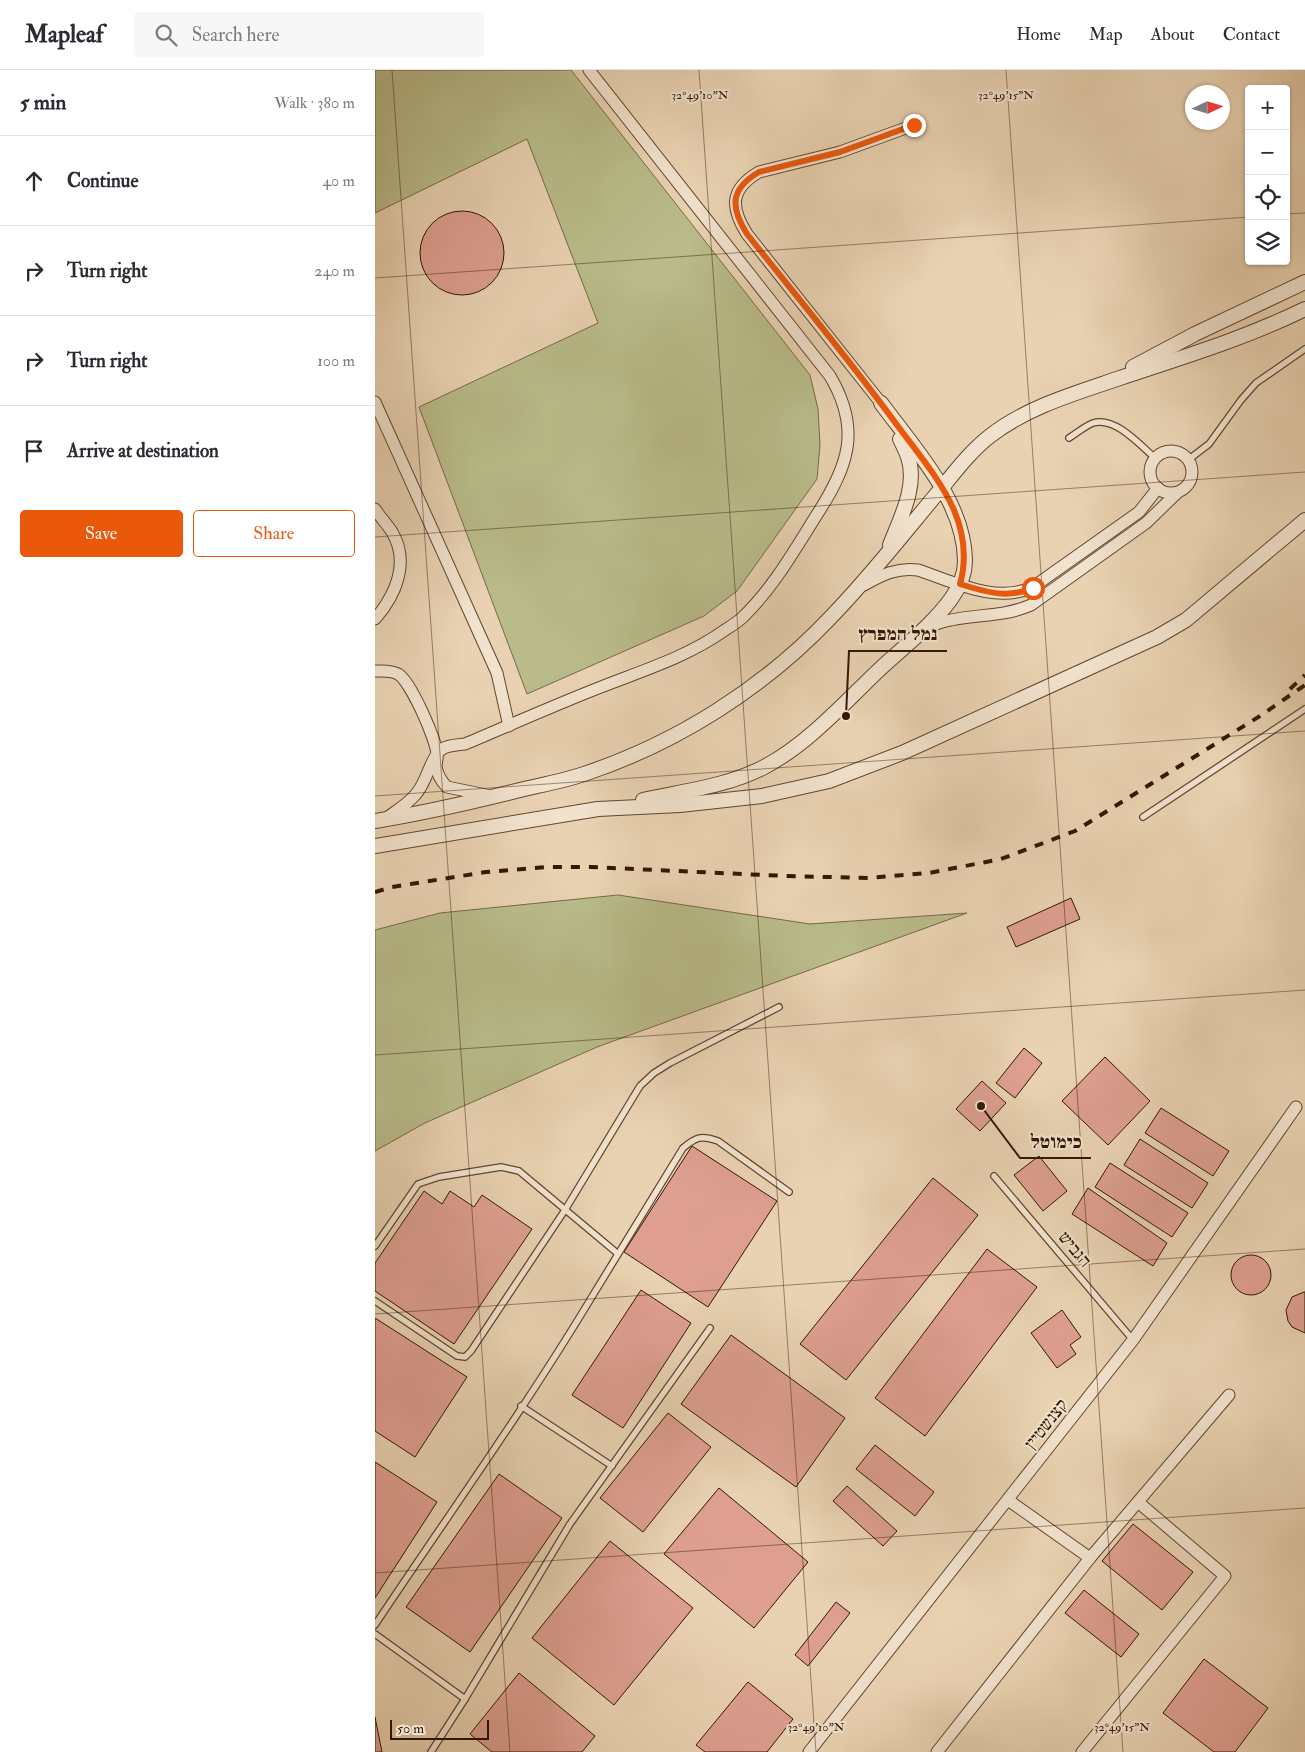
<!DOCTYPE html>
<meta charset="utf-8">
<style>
:root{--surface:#fff;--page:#f7f7f7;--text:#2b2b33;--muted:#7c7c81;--line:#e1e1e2;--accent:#ea580c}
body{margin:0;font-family:"IM FELL Double Pica","Frank Ruhl Libre",serif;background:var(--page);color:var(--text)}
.controls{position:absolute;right:15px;top:15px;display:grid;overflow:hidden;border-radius:5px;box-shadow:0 1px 4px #0004}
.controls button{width:45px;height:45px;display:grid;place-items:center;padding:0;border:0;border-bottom:1px solid var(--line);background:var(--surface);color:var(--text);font:25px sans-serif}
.compass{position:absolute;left:810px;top:15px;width:45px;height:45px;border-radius:50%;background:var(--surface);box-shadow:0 1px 4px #0004;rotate:86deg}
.scale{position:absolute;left:15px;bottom:12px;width:99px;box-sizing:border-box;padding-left:5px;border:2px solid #321702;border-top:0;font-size:14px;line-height:18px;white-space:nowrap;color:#321702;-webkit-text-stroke:4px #f1e2cd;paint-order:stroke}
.stop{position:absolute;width:15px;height:15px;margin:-11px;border:4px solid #ea580c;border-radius:50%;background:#fff}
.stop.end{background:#ea580c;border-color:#fff;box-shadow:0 1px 5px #0008}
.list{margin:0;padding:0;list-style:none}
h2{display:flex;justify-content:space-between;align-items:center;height:65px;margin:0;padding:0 20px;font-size:21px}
h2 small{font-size:16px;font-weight:400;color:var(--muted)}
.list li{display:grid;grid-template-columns:32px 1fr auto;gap:15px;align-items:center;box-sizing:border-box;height:90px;padding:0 20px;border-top:1px solid var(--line)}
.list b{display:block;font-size:19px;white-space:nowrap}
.list em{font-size:16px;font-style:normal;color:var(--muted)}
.actions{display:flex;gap:10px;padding:15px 20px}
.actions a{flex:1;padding:11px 0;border:1px solid var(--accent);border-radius:5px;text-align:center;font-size:18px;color:var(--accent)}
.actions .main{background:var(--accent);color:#fff}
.icon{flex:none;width:28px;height:28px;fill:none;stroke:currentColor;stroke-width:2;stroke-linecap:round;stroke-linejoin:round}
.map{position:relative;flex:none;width:930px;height:1682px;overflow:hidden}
header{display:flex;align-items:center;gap:30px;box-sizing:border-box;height:70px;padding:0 25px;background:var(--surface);border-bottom:1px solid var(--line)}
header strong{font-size:24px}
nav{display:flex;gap:28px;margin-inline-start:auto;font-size:18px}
.search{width:350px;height:45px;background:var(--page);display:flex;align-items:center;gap:12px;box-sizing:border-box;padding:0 18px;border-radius:5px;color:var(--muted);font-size:19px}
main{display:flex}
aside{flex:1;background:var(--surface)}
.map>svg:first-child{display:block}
.green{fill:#b9bb8a;stroke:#766946}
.building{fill:#de9f91;stroke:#321702}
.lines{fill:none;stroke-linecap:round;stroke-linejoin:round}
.service-casing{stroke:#60462e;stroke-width:8}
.minor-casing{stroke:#60462e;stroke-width:13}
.tertiary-casing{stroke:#60462e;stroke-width:16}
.service{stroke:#f1e2cd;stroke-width:5.5}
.minor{stroke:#f1e2cd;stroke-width:11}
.tertiary{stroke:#f1e2cd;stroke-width:14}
.rail{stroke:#321702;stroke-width:4;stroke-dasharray:9 9;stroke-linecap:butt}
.route{stroke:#ea580c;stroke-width:6}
.ticks{fill:none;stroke:#321702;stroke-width:1;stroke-opacity:0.45}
.labels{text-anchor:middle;stroke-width:4;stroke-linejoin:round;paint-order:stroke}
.street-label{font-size:18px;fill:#321702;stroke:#f1e2cd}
.ticks-label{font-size:12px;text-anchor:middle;fill:#321702;stroke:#f1e2cd;stroke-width:4;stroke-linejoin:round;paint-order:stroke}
.leader{fill:none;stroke:#321702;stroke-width:2}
.callout-dot{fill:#321702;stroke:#f1e2cd;stroke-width:2}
.callout-label{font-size:19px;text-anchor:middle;font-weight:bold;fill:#321702;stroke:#f1e2cd;stroke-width:4;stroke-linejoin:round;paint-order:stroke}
</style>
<header>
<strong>Mapleaf</strong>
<div class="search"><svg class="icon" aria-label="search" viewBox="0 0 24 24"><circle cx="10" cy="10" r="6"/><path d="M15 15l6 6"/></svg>Search here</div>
<nav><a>Home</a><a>Map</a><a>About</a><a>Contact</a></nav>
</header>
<main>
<aside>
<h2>5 min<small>Walk · 380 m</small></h2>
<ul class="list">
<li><svg class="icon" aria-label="ahead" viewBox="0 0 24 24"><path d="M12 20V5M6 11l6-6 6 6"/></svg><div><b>Continue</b></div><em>40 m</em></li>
<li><svg class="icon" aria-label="right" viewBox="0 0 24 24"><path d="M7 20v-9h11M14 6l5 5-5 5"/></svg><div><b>Turn right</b></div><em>240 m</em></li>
<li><svg class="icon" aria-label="right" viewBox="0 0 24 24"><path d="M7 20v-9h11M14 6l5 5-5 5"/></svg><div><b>Turn right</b></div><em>100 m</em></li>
<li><svg class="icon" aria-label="arrive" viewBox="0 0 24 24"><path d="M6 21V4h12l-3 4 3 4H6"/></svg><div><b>Arrive at destination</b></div></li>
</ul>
<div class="actions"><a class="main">Save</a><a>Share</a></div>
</aside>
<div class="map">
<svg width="930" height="1682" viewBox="0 0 930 1682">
<rect width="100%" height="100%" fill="#e9d2b2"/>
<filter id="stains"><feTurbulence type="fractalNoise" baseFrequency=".004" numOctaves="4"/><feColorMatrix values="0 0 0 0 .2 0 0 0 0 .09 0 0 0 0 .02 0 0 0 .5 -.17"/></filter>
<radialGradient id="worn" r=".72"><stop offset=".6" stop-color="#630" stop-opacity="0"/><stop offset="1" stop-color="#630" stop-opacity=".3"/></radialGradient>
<g class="green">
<polygon points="0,0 196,0 435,305 443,339 445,375 442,409 362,521 329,546 152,624 44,337 223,253 152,69 0,143"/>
<polygon points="243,825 435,854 592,843 222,977 50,1053 0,1081 0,860 65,843"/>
</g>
<g class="building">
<circle cx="87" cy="183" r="42"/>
<polygon points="696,828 705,849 641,877 632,857"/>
<polygon points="649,978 667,993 640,1028 621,1013"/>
<polygon points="730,987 775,1031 733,1075 687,1031"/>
<polygon points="607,1011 631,1033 605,1061 581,1039"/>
<polygon points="786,1038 854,1081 838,1106 770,1063"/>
<polygon points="765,1069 833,1113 817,1138 749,1095"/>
<polygon points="317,1076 402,1131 333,1237 249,1182"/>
<polygon points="664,1086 692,1121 668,1141 639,1105"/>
<polygon points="735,1093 813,1143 797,1167 720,1117"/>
<polygon points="558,1108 603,1145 471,1310 425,1274"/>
<polygon points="713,1118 792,1173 778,1196 697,1144"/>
<polygon points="49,1121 67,1134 75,1121 99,1137 107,1125 157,1159 79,1274 0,1221 0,1193"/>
<polygon points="612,1179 662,1217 550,1366 500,1328"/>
<circle cx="876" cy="1205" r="20"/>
<polygon points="266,1220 316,1253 248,1358 197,1325"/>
<polygon points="929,1222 930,1222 930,1263 917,1257 913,1251 911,1240 917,1227"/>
<polygon points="687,1240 706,1267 695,1275 701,1284 682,1298 656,1263"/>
<polygon points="0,1248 92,1307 40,1387 0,1361"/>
<polygon points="356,1265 470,1348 421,1417 306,1334"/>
<polygon points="293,1343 336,1377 268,1462 225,1428"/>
<polygon points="500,1375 559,1422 540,1446 481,1399"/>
<polygon points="0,1392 62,1432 0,1528"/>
<polygon points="124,1404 187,1448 95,1582 31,1537"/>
<polygon points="472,1416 522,1461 508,1476 458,1431"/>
<polygon points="344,1418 433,1492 379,1558 289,1484"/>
<polygon points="758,1454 818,1502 787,1540 727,1491"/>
<polygon points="235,1471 318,1538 239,1635 157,1568"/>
<polygon points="709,1520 764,1564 746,1587 690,1543"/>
<polygon points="461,1532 475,1543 433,1596 420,1585"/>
<polygon points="829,1589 893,1638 860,1682 839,1682 788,1643"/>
<polygon points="144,1603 220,1666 207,1682 117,1682 95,1664"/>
<polygon points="373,1612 418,1649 392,1682 330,1682 321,1675"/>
<polygon points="0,1647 7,1682 0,1682"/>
</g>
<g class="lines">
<defs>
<g id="service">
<path d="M694,368C702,363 710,356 718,353C740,346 765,375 781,389"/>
<polyline points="813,390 834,374 866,330 881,313 930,279"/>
<polyline points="768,747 930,639"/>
<polyline points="619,1106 758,1270"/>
<polyline points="0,1176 43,1114 64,1107 126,1097 144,1101 242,1183"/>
<polyline points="0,1231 82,1286 90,1287 96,1281 190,1140 265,1016 279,1003 295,993 404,937"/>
<polyline points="146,1336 237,1396"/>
<path d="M0,1555C72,1447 148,1341 215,1230C246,1179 277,1128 308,1078C321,1067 326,1065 343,1071L414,1122"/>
<polyline points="0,1564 90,1629 195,1454 335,1258"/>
<polyline points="56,1682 90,1629"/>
</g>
<g id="minor">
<polyline points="0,332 122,603 134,656"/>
<path d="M506,333L372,164C355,137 355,119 384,102L465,82L539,55"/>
<circle cx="796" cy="402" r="21"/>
<path d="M0,439C5,447 12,454 17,462C35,492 21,525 0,549"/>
<path d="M489,515C507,505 522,497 543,500C579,512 621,534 658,517L764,442L783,418"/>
<path d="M550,558C559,555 568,551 576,550C605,544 628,547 656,535L771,453L802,423"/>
<path d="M0,601C8,601 16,600 23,604C35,610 62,671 62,685C63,688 61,692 61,696C62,704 66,711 72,717L116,726"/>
<path d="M10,749C21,741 33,734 41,724C52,712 55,688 67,679C73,675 82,675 90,674C135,655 180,635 226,617C269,600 312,587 350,560C356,556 363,552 368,547C398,518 419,481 441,446C473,397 487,360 455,306L214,0"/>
<polyline points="633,1430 715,1488"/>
<polyline points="434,1682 758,1270 921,1037"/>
<polyline points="562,1682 715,1488 854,1325"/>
<polyline points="707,1682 850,1506 763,1432"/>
</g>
<g id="tertiary">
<polyline points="758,297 820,264 930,212"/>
<path d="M515,475C525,449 543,416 533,387C531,381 528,375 525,369"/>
<path d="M268,730C309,721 354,716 391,696C434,673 471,631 506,598C530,576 557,555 576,529C584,518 590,505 590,491C590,432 539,378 506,333"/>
<path d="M0,751C49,743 97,732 145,720C166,715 188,711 209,704C302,673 389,618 456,547C493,509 526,467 560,426C577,406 594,382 615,366C652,337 701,323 745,308C808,287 871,268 930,239"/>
<polyline points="0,776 223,739 305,735 387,726 454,711 527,683 782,567 811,550 930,450"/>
</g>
</defs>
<use href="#service" class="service-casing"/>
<use href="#minor" class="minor-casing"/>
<use href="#tertiary" class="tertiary-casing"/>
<use href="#service" class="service"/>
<use href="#minor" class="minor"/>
<use href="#tertiary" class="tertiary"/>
<g class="rail">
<polyline points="915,619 930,605"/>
<polyline points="0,822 17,817 111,802 173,797 215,797 411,806 493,808 554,803 626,789 700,761 885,646 930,615"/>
</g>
</g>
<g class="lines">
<path class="route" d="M539,55L465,82L384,102C355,119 355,137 372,164C422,227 474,289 522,355C542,382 565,409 579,440C589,464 592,489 585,514C610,522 633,529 658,518"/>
</g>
<path class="ticks" d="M17,0L135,1682M324,0L441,1682M631,0L748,1682M911,144L930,143M0,208L874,147M0,467L930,402M0,726L930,661M0,985L930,920M0,1244L930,1179M0,1503L930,1438"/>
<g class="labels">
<g class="street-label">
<text transform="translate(700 1179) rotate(50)" y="6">הגביש</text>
<text transform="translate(671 1354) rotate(-52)" y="6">קצנשטיין</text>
</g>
</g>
<g class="ticks-label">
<text x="325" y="29">32°49'10"N</text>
<text x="631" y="29">32°49'15"N</text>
<text x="441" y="1661">32°49'10"N</text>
<text x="747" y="1661">32°49'15"N</text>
</g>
<path class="leader" d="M471 646L474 581H572M606 1036L645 1088H716"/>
<g class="callout-dot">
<circle cx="471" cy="646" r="5"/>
<circle cx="606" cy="1036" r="5"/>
</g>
<g class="callout-label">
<text x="523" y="570">נמל המפרץ</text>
<text x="681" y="1078">כימוטל</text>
</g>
<rect width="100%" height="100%" filter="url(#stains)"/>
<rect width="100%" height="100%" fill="url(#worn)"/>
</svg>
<div class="controls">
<button>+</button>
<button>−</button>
<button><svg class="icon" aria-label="locate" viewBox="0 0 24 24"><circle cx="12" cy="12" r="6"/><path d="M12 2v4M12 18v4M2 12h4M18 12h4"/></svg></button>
<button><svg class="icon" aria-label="layers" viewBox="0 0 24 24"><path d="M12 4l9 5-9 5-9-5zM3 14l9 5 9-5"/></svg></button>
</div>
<svg class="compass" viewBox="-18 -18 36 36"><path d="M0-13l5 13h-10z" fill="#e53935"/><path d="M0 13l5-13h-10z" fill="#7c7c81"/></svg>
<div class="scale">50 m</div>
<div class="stop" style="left:658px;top:518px"></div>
<div class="stop end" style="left:539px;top:55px"></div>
</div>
</main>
